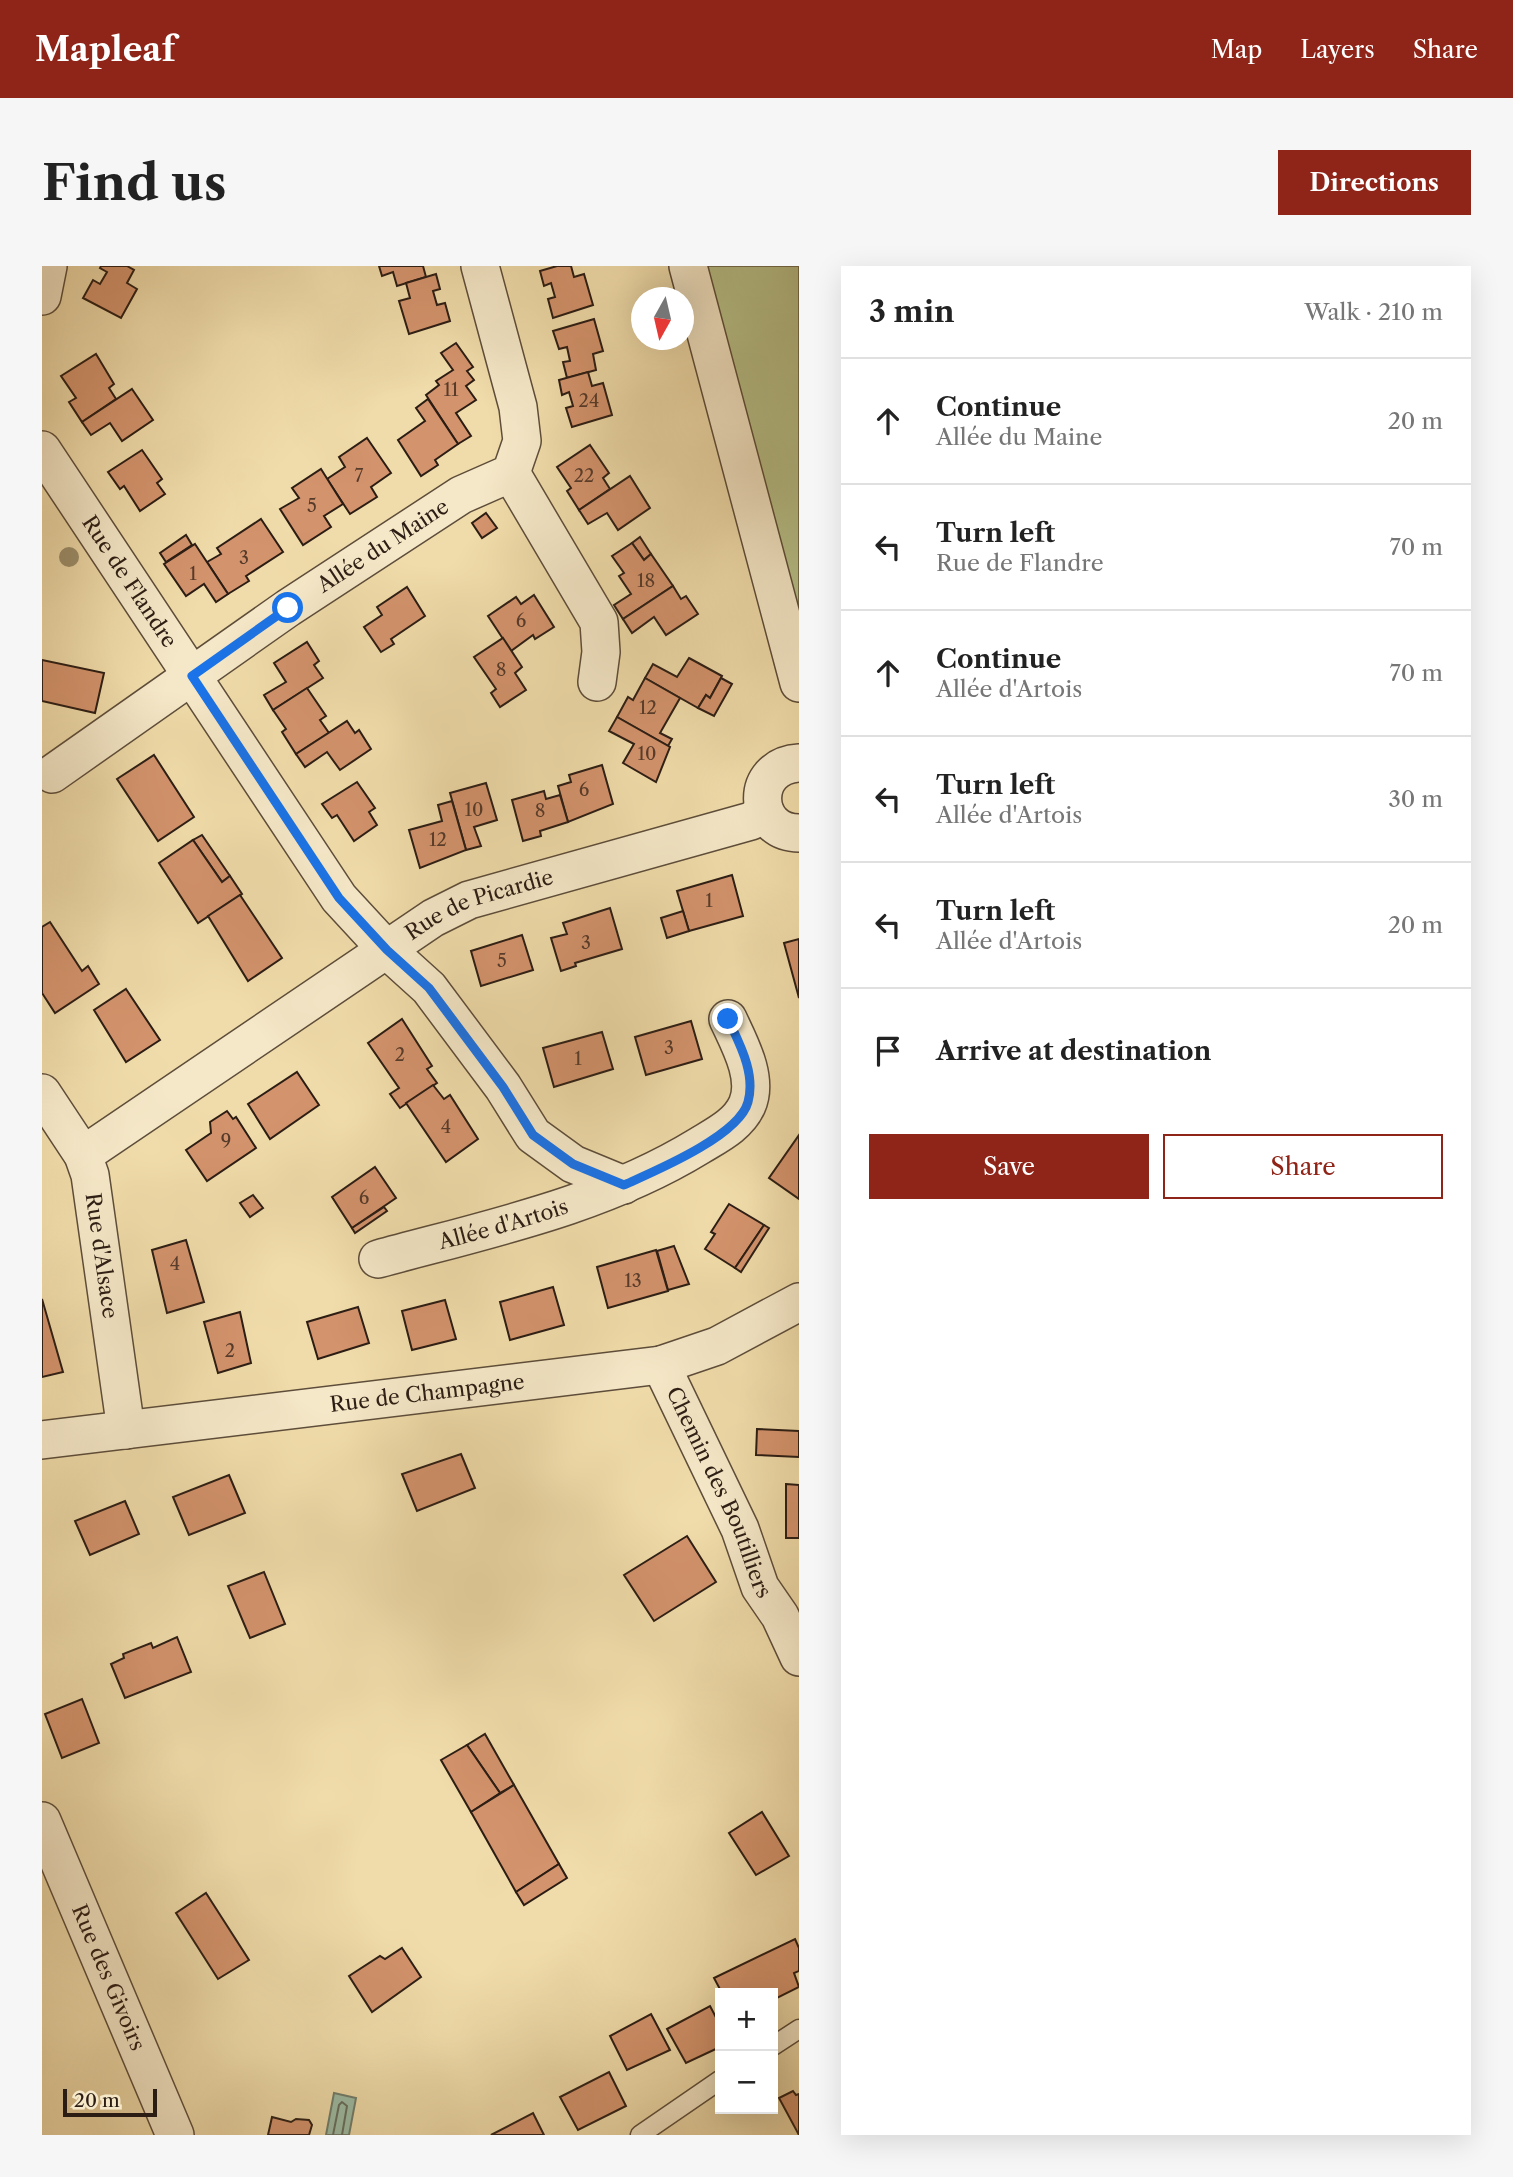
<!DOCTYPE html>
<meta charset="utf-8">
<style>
:root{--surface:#fff;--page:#f6f6f6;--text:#222;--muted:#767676;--line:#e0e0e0;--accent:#8f2418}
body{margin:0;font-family:"Libre Caslon Text",serif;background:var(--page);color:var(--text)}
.controls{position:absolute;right:21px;bottom:21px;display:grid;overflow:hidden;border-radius:0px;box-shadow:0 7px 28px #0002}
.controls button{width:63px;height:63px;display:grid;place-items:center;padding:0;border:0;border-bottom:2px solid var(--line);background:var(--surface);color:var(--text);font:35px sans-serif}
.compass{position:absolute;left:589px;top:21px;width:63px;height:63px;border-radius:50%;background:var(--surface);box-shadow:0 7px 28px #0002;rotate:188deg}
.scale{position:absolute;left:21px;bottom:18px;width:94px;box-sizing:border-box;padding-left:7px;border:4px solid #2c1d14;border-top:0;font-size:19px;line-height:24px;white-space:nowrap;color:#2c1d14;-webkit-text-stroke:5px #f5e8c8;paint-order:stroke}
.stop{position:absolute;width:21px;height:21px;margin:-16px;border:5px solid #1a73e8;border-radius:50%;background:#fff}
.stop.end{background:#1a73e8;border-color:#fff;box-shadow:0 2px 7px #0008}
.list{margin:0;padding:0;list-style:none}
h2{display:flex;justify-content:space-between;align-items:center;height:91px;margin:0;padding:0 28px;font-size:30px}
h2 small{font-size:23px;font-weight:400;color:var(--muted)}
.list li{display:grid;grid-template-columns:46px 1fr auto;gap:21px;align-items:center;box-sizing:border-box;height:126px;padding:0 28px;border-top:2px solid var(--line)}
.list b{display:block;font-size:26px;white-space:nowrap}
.list p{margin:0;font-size:23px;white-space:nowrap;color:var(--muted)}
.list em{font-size:23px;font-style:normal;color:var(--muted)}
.actions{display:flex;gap:14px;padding:21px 28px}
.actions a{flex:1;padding:16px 0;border:2px solid var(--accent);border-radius:0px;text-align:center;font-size:24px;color:var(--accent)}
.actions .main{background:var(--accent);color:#fff}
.icon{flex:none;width:38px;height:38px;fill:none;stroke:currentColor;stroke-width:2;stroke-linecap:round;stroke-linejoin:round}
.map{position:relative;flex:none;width:757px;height:1869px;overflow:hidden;border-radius:0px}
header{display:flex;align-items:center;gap:42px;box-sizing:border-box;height:98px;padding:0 35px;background:var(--accent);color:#fff}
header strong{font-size:33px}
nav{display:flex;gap:38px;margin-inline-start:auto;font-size:24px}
.intro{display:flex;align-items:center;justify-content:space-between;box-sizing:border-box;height:168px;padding:0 42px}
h1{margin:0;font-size:49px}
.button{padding:18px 32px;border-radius:0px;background:var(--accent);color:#fff;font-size:24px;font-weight:700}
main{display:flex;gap:42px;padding:0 42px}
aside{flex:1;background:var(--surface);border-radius:0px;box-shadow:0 7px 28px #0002}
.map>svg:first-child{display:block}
.green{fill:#b7c18a;stroke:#726f4f;stroke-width:2}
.water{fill:#9bbca5;stroke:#6f7c6b;stroke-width:2}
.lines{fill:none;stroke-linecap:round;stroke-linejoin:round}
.shore{stroke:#646c5c;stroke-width:2}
.building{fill:#d3936c;stroke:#2c1d14;stroke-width:2}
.service-casing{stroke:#5d4d3a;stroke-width:21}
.minor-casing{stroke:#5d4d3a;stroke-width:40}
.service{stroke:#f5e8c8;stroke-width:18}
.minor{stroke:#f5e8c8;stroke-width:37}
.tree{fill:#9b8e6b}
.route{stroke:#1a73e8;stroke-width:9}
.labels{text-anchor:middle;stroke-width:7;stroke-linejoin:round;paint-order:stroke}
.number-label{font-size:18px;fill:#563a2a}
.street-label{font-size:21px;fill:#2c1d14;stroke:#f5e8c8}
</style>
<header>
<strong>Mapleaf</strong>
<nav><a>Map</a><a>Layers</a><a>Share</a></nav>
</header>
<div class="intro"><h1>Find us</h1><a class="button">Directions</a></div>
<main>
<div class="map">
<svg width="757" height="1869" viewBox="0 0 757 1869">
<rect width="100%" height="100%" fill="#f0dcaa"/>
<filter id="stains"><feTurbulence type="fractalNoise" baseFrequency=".00286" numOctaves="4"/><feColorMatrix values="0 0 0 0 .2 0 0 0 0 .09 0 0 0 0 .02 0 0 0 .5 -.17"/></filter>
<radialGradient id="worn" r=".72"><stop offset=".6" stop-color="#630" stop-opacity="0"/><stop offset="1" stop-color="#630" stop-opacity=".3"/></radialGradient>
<polygon class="green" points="643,0 757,0 757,349"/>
<polygon class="water" points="292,1827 314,1832 307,1869 284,1869"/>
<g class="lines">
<polyline class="shore" points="291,1869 297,1839 300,1836 305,1840 300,1869"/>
</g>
<g class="building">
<polygon points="59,0 85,0 92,4 85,17 95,23 79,52 41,32 51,14 58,18 65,6 58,2"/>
<polygon points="337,0 381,0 384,11 355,20 351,6 340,10"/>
<polygon points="515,0 529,0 532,11 542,8 551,39 511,52 506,33 513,31 509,17 502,20 498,5"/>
<polygon points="394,8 398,23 391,25 395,39 403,37 408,55 367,68 357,35 368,32 364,17"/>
<polygon points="552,53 561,85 551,88 554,104 525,112 521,96 528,95 525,81 517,83 511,65"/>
<polygon points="414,77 431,101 425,105 432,114 424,120 434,134 414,147 429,170 416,178 384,129 397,119 394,115 411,104 399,87"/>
<polygon points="54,88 72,118 67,122 74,133 40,156 27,136 34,132 19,110"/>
<polygon points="546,106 550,120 561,117 570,149 530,161 524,142 531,140 527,126 520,129 517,114"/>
<polygon points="90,123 111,154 80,175 68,157 49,169 40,156"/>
<polygon points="386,133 416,178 393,194 396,199 379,210 356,174 383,155 374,142"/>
<polygon points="325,172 349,207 329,221 335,231 308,248 285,213 303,201 297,191"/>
<polygon points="548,179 567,207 561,212 568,223 537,244 525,225 529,222 515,201"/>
<polygon points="100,184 120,213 115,217 123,228 98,245 82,220 78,223 66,206"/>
<polygon points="279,203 301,238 282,250 289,261 261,279 238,243 257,232 250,222"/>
<polygon points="588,210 608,242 576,264 565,247 546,258 537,244"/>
<polygon points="444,247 455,262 440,272 430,257"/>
<polygon points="219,253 241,286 204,310 207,315 186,328 165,296 179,288 175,282"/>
<polygon points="144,269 150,279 124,296 118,287"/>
<polygon points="598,271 609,288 602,294 590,277"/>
<polygon points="590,277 602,294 609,288 631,320 581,353 572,339 589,328 577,310 582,307 570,290"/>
<polygon points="153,278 186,328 174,336 162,318 144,330 122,298"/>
<polygon points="631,320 639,333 644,330 656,348 624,369 612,351 590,367 581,353"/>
<polygon points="365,321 383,350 349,373 352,378 339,386 322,361 340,349 335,341"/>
<polygon points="492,329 512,361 493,373 491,369 469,385 446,350 474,331 479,338"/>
<polygon points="461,372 480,401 473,407 484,424 458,441 449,427 454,423 432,391"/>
<polygon points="265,376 277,395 272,399 281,412 231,444 222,429 244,416 232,397"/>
<polygon points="647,392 680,410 668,432 664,429 656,442 603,412 611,398 635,411"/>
<polygon points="0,394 62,407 53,447 0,435"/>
<polygon points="603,412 638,432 618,467 630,473 626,480 575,451 586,431 591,434"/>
<polygon points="679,412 690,418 672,450 656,442 664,429 668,432"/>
<polygon points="265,422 284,450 278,454 287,467 254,488 240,466 244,463 231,444"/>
<polygon points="575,451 628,481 614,516 581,497 592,478 567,465"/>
<polygon points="305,455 313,467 317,464 329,483 298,504 285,486 263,501 254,488"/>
<polygon points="112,489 152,551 116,575 75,513"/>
<polygon points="560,499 571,538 526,556 516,520 529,516 527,509"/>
<polygon points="315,516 333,542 327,546 335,559 312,575 295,549 290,552 280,538"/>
<polygon points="444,517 455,554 432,561 439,580 424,584 408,527"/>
<polygon points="502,525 504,533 518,529 526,556 498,565 499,570 481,575 470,534"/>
<polygon points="410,535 424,584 378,602 367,564 400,555 396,539"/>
<polygon points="160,569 188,610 180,616 151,574"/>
<polygon points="151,574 180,616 188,610 200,628 156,657 117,597"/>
<polygon points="690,609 701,650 647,665 635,625"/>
<polygon points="198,629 240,692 206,715 166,650"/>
<polygon points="568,642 580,683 533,697 534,700 519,705 509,672 525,668 521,657"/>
<polygon points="641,645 647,665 625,672 619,652"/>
<polygon points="8,656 40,705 46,700 57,718 13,747 0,727 0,661"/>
<polygon points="480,669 491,704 439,720 429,685"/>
<polygon points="757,673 757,732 742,677"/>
<polygon points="84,723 118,774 84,796 52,744"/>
<polygon points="360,753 390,800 385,803 395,817 358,842 348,828 357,822 326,777"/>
<polygon points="649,755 660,793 604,809 593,771"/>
<polygon points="560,766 571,803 512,821 501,782"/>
<polygon points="255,806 277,839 228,873 206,838"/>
<polygon points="391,819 402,833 408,829 436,873 404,896 364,837"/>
<polygon points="185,845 191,853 194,851 214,882 165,915 144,884 169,867 168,856"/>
<polygon points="757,869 757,933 727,912"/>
<polygon points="333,901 354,932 310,962 290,931"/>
<polygon points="211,929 221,942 208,951 198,937"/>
<polygon points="687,938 722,959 693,1002 663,983 673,968 669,966"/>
<polygon points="342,941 345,945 313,967 310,962"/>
<polygon points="722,959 727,962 699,1006 693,1002"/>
<polygon points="144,974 162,1036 125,1047 110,984"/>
<polygon points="632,980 647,1018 626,1024 615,985"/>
<polygon points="614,984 626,1025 566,1042 555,1001"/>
<polygon points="511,1021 522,1059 468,1074 458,1036"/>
<polygon points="0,1033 21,1106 0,1111"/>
<polygon points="403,1034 414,1073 370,1084 360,1045"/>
<polygon points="316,1041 327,1077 276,1093 265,1056"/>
<polygon points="198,1046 209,1097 176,1107 162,1056"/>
<polygon points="715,1163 757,1165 757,1191 714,1189"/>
<polygon points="419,1188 433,1222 375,1245 360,1208"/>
<polygon points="187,1209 203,1247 147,1269 131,1231"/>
<polygon points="744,1218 757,1219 757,1272 744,1272"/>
<polygon points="83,1235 97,1268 48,1289 33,1255"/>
<polygon points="645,1270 674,1316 612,1355 582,1309"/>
<polygon points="222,1306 243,1358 208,1372 186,1320"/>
<polygon points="135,1371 149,1406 83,1432 69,1398 82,1392 81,1388 109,1377 111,1382"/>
<polygon points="40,1433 57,1477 20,1492 3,1448"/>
<polygon points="443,1468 472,1519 458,1527 425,1479"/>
<polygon points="425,1479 458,1527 429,1546 399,1494"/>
<polygon points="472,1519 517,1598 474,1626 429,1546"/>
<polygon points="720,1546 747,1590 714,1609 687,1567"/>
<polygon points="517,1598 525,1612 482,1639 474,1626"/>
<polygon points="164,1627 207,1694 176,1713 134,1647"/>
<polygon points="753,1673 757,1682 757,1705 752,1707 757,1721 731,1734 731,1727 680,1727 672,1712"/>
<polygon points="360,1682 379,1711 330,1746 307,1710 338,1690 343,1693"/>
<polygon points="668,1740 678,1759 678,1781 644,1797 625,1763"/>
<polygon points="609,1748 628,1784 585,1804 568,1770"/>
<polygon points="567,1806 584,1840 536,1864 518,1831"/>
<polygon points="751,1825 754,1829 757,1828 757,1869 737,1832"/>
<polygon points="491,1847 502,1869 449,1869"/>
<polygon points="230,1851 249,1856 254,1853 267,1854 270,1859 267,1869 226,1869"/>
</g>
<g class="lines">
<defs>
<g id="service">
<polyline points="731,1780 757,1763"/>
<polyline points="598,1869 678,1814"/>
</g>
<g id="minor">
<polyline points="646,0 757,417"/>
<polyline points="0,30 6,0"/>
<path id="s1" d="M0,184L297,632L345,684L387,722L461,821L491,869L531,898L582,919"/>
<polyline points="469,207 557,356 559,386 555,416"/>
<path d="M757,497C707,500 710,567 757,567"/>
<path id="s2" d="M10,508L246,342L419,229L469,207L480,175L476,141L438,0"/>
<path id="s3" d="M0,827L41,889L48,909L84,1164"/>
<path id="s4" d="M41,889L391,652L427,634L709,555L723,546"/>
<path id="s5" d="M336,993C446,963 559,940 657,880C675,869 696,859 705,839C717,812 697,777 686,753"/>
<path id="s6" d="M619,1099L698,1263L718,1321L738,1350L757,1391"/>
<path id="s7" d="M0,1174L619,1099L675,1080L757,1036"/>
<path id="s8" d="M0,1555L133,1869"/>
</g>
</defs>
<use href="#service" class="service-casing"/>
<use href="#minor" class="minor-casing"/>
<use href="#service" class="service"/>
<use href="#minor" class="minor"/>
</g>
<circle class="tree" cx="27" cy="291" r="10"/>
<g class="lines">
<path class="route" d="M246,342L150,410L297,632L345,684L387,722L461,821L491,869L531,898L582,919C613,905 697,870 706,836C714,807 697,777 686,753"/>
</g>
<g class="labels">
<g class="number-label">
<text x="409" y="130">11</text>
<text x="547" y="141">24</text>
<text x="317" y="216">7</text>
<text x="542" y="216">22</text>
<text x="270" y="246">5</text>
<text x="202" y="298">3</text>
<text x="151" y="314">1</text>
<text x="604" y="321">18</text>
<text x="479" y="361">6</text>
<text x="459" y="410">8</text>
<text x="606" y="448">12</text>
<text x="605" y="494">10</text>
<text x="542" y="530">6</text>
<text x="432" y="550">10</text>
<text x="498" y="551">8</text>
<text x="396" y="580">12</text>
<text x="667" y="641">1</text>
<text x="544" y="683">3</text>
<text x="460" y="701">5</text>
<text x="627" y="788">3</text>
<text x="358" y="795">2</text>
<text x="536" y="799">1</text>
<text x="404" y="867">4</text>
<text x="184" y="881">9</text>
<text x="322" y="938">6</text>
<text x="133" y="1004">4</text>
<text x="591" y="1021">13</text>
<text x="188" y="1091">2</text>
</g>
<g class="street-label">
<text dy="7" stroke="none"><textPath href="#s2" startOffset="402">Allée du Maine</textPath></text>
<text dy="7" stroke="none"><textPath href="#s1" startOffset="158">Rue de Flandre</textPath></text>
<text dy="7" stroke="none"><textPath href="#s4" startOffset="471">Rue de Picardie</textPath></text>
<text dy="7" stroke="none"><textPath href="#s5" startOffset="130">Allée d'Artois</textPath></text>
<text dy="7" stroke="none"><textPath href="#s3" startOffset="177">Rue d'Alsace</textPath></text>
<text dy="7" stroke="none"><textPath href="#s7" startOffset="388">Rue de Champagne</textPath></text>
<text dy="7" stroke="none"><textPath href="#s6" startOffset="140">Chemin des Boutilliers</textPath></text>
<text dy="7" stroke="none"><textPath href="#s8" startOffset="170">Rue des Givoirs</textPath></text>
</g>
</g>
<rect width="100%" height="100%" filter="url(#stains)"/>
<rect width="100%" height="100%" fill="url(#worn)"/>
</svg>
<div class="controls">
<button>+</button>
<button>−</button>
</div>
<svg class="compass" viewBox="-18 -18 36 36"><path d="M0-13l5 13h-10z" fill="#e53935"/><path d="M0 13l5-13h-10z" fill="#767676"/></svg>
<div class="scale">20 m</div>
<div class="stop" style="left:246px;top:342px"></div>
<div class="stop end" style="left:686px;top:753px"></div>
</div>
<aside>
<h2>3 min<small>Walk · 210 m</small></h2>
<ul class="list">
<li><svg class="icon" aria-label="ahead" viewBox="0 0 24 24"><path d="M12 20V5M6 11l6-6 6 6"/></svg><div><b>Continue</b><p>Allée du Maine</p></div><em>20 m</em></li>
<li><svg class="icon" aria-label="left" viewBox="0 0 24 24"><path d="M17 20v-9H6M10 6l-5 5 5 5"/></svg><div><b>Turn left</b><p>Rue de Flandre</p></div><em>70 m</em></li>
<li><svg class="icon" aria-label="ahead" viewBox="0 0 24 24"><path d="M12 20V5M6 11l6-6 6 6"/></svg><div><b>Continue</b><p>Allée d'Artois</p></div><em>70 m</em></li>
<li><svg class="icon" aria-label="left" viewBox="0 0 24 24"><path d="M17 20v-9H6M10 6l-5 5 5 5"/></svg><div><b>Turn left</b><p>Allée d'Artois</p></div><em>30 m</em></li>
<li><svg class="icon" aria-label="left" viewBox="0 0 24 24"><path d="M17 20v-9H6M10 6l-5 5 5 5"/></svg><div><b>Turn left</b><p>Allée d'Artois</p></div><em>20 m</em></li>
<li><svg class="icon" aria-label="arrive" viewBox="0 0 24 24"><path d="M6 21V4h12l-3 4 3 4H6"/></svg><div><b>Arrive at destination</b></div></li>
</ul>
<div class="actions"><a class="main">Save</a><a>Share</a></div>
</aside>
</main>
